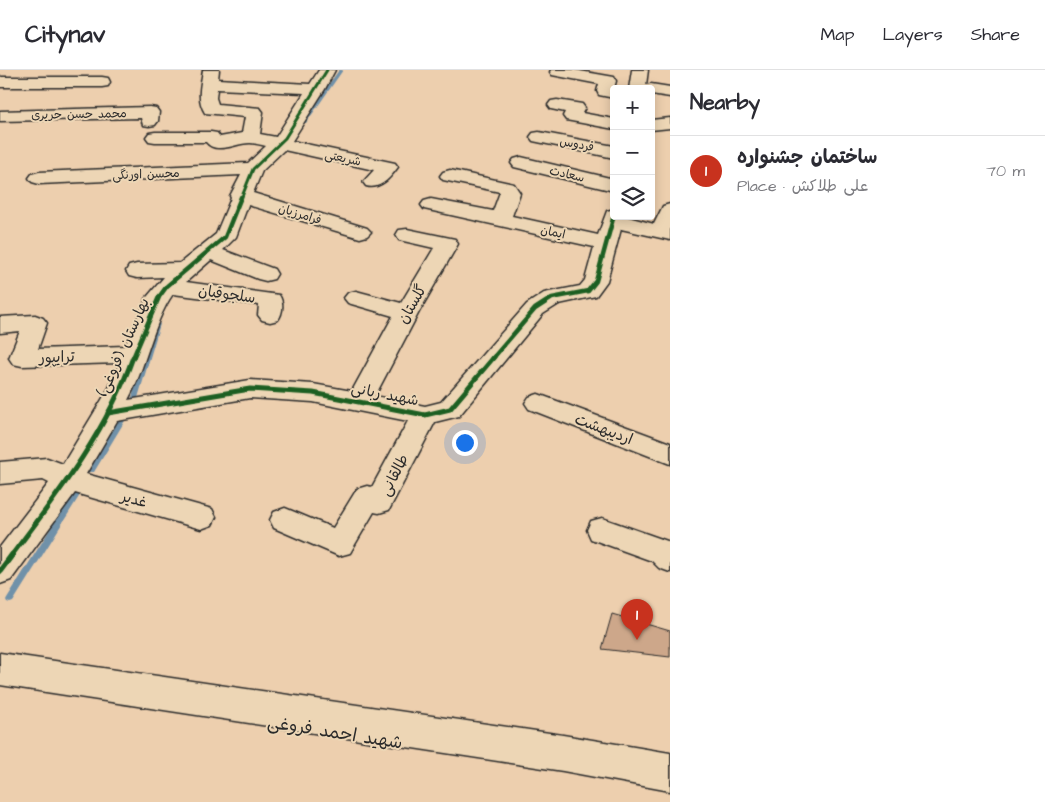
<!DOCTYPE html>
<meta charset="utf-8">
<style>
:root{--surface:#fff;--page:#f7f7f7;--text:#2b2b33;--muted:#7c7c81;--line:#e1e1e2;--accent:#c8321e}
body{margin:0;font-family:"Architects Daughter","Playpen Sans Arabic",sans-serif;background:var(--page);color:var(--text)}
.controls{position:absolute;right:15px;top:15px;display:grid;overflow:hidden;border-radius:5px;box-shadow:0 2px 12px #0003}
.controls button{width:45px;height:45px;display:grid;place-items:center;padding:0;border:0;border-bottom:1px solid var(--line);background:var(--surface);color:var(--text);font:25px sans-serif}
.you{position:absolute;left:464px;top:372px;width:18px;height:18px;margin:-12px;border:4px solid #fff;border-radius:50%;background:#1a73e8;box-shadow:0 0 0 8px #1a73e833}
.badge{display:grid;place-items:center;width:32px;height:32px;border-radius:50%;background:var(--accent);color:#fff;font-size:16px;font-weight:700}
.pin{position:absolute;translate:-50% -41px;filter:drop-shadow(0 1px 2px #0008)}
.pin::after{content:'';position:absolute;top:26px;width:18px;height:15px;background:inherit;clip-path:polygon(0 0,100% 0,50% 100%)}
.list{margin:0;padding:0;list-style:none}
h2{display:flex;justify-content:space-between;align-items:center;height:65px;margin:0;padding:0 20px;font-size:21px}
h2 small{font-size:16px;font-weight:400;color:var(--muted)}
.list li{display:grid;grid-template-columns:32px 1fr auto;gap:15px;align-items:center;box-sizing:border-box;height:70px;padding:0 20px;border-top:1px solid var(--line)}
.list b{display:block;font-size:19px;white-space:nowrap}
.list p{margin:0;font-size:16px;white-space:nowrap;color:var(--muted)}
.list em{font-size:16px;font-style:normal;color:var(--muted)}
.icon{flex:none;width:28px;height:28px;fill:none;stroke:currentColor;stroke-width:2;stroke-linecap:round;stroke-linejoin:round}
.map{position:relative;flex:none;width:670px;height:732px;overflow:hidden}
header{display:flex;align-items:center;gap:30px;box-sizing:border-box;height:70px;padding:0 25px;background:var(--surface);border-bottom:1px solid var(--line)}
header strong{font-size:24px}
nav{display:flex;gap:28px;margin-inline-start:auto;font-size:18px}
main{display:flex}
aside{flex:1;background:var(--surface)}
.map>svg:first-child{display:block}
.lines{fill:none;stroke-linecap:round;stroke-linejoin:round}
.stream{fill:#7091a9;fill-rule:evenodd}
.building{fill:#cda78a;stroke:#2b2b2b}
.minor-casing{stroke:#2b2b2b;stroke-width:3}
.major-casing{stroke:#2b2b2b;stroke-width:3}
.minor{fill:#edd6b5;fill-rule:evenodd}
.major{fill:#edd6b5;fill-rule:evenodd}
.cycleway-far3-casing{stroke:#edd6b5;stroke-width:5}
.cycleway-far2-casing{stroke:#edd6b5;stroke-width:7}
.cycleway-far1-casing{stroke:#edd6b5;stroke-width:8}
.cycleway-casing{stroke:#edd6b5;stroke-width:9}
.cycleway-far3{stroke:#1b5e20;stroke-width:3}
.cycleway-far2{stroke:#1b5e20;stroke-width:4.5}
.cycleway-far1{stroke:#1b5e20;stroke-width:5}
.cycleway{stroke:#1b5e20;stroke-width:6}
.labels{text-anchor:middle;stroke-width:4;stroke-linejoin:round;paint-order:stroke}
.far-street-label{font-size:12px;fill:#2b2b2b;stroke:#edd6b5}
.street-label{font-size:15px;fill:#2b2b2b;stroke:#edd6b5}
.near-street-label{font-size:18px;fill:#2b2b2b;stroke:#edd6b5}
</style>
<header>
<strong>Citynav</strong>
<nav><a>Map</a><a>Layers</a><a>Share</a></nav>
</header>
<main>
<div class="map">
<svg width="670" height="732" viewBox="0 0 670 732">
<rect width="100%" height="100%" fill="#edcfae"/>
<filter id="ink" filterUnits="userSpaceOnUse"><feTurbulence type="fractalNoise" baseFrequency=".02" numOctaves="2"/><feDisplacementMap in="SourceGraphic" scale="10" xChannelSelector="R" yChannelSelector="G"/><feConvolveMatrix kernelMatrix="1 2 1 2 8 2 1 2 1" color-interpolation-filters="sRGB"/></filter>
<g filter="url(#ink)">
<g class="lines">
<g class="stream">
<polygon points="339,0 343,0 306,53 302,53 302,52"/>
<polygon points="157,252 160,254 137,331 134,333 132,333 131,331 154,254"/>
<polygon points="121,347 123,347 126,349 94,402 88,402 87,400 88,398"/>
<polygon points="77,420 80,421 81,423 80,425 13,532 10,533 7,532 6,530 7,528 74,421"/>
</g>
</g>
<polygon class="building" points="612,544 670,561 670,587 602,579"/>
<g class="lines">
<defs>
<g id="minor">
<path d="M203,0H219L218,9L310,14L319,0H335L325,19L292,71L395,93L398,97C390,108 380,120 366,116L363,112L374,100L284,80L262,101L253,123L367,158L371,162L367,166L360,168L248,135L236,167L223,180L274,199L277,204L274,209L266,211L258,209L211,190L186,212L279,225C284,232 283,243 278,250L270,252L262,250L258,245L259,235L173,224C152,254 146,298 128,330L250,310L313,314L352,321L393,246L348,233L344,228L348,223L356,221L401,233L434,178L399,170L396,165L399,160L407,159L455,169L458,174L419,242L375,326L425,336L441,332L527,234L544,223L580,216L585,210L594,177L424,139L421,135L424,131L431,129L493,141L500,122L443,110L440,106L443,102L450,100L514,114L520,123L512,146L598,165L607,141L614,139V146H624L654,154L663,136L670,134V170L621,159L607,211L596,226L559,234L543,244L459,346L435,352L389,440L379,443L374,442L350,483L339,486L274,458L270,450L274,442L285,438L333,458L357,419L367,416L372,417L408,351L313,332L250,328L117,351L86,404L212,439L216,447L212,455L201,459L75,423L11,510L0,514V477L49,413L43,410L0,414V392L47,388L63,394L109,318L119,293L22,296L13,294L9,288L20,261L0,263V247L35,245L43,248L47,253L38,279L125,276L147,227L164,207L137,208L129,206L126,201L129,196L137,194L180,193L216,164L231,128L230,126L241,105L39,114L32,112L29,108L32,104L39,102L248,93L266,76C261,75 255,73 250,73C236,73 216,85 206,72H155L149,71L146,67L149,63L155,62H211L217,63L220,67L242,63L245,47L205,43C196,29 201,15 203,0ZM217,19L304,23L276,67L260,64L263,42L260,38L218,34L216,28Z"/>
<polygon points="551,0 574,0 614,7 616,11 614,18 617,19 614,19 614,28 599,25 597,21 599,14 552,5 550,2"/>
<polygon points="632,0 648,0 646,15 651,14 670,17 670,27 651,24 651,19 629,19"/>
<polygon points="0,7 102,7 108,8 110,12 108,16 102,17 0,17"/>
<polygon points="557,30 582,34 585,38 582,43 614,49 614,59 566,50 563,46 565,42 551,39 548,35 551,31"/>
<polygon points="150,37 156,38 159,42 158,51 155,55 149,56 143,55 141,48 0,51 0,41"/>
<polygon points="670,48 670,58 651,60 651,50"/>
<polygon points="539,62 614,76 614,88 533,71 530,67 533,63"/>
<polygon points="521,87 614,109 614,121 514,97 511,93 514,89"/>
<polygon points="538,324 670,373 670,394 529,339 525,333 529,327"/>
<polygon points="602,448 670,472 670,502 659,498 652,491 591,469 587,460 591,451"/>
</g>
<polygon id="major" points="0,583 563,665 670,683 670,721 563,701 0,615"/>
</defs>
<use href="#minor" class="minor-casing"/>
<use href="#major" class="major-casing"/>
<use href="#minor" class="minor"/>
<use href="#major" class="major"/>
<defs>
<polyline id="cycleway-far3" points="241,129 253,99 285,68 327,0"/>
<g id="cycleway-far2">
<polyline points="133,288 159,227 167,216 225,167 241,127"/>
<polyline points="493,288 535,239 552,228 588,221 596,211 614,145"/>
</g>
<g id="cycleway-far1">
<polyline points="108,343 250,319 313,323 425,345 450,339 494,287"/>
<path d="M11,486C58,424 107,361 133,287"/>
</g>
<polyline id="cycleway" points="0,501 12,485"/>
</defs>
<use href="#cycleway-far3" class="cycleway-far3-casing"/>
<use href="#cycleway-far2" class="cycleway-far2-casing"/>
<use href="#cycleway-far1" class="cycleway-far1-casing"/>
<use href="#cycleway" class="cycleway-casing"/>
<use href="#cycleway-far3" class="cycleway-far3"/>
<use href="#cycleway-far2" class="cycleway-far2"/>
<use href="#cycleway-far1" class="cycleway-far1"/>
<use href="#cycleway" class="cycleway"/>
</g>
</g>
<g class="labels">
<g class="far-street-label">
<text transform="translate(79 44) rotate(-1)" y="4">محمد حسن حریری</text>
<text transform="translate(577 74) rotate(11)" y="4">فردوس</text>
<text transform="translate(343 88) rotate(12)" y="4">شریعتی</text>
<text transform="translate(146 104) rotate(-2)" y="4">محسن اورنگی</text>
<text transform="translate(567 104) rotate(13)" y="4">سعادت</text>
<text transform="translate(300 144) rotate(17)" y="4">فرامرزیان</text>
<text transform="translate(553 162) rotate(12)" y="4">ایمان</text>
</g>
<g class="street-label">
<text transform="translate(227 224) rotate(8)" y="5">سلجوقیان</text>
<text transform="translate(412 234) rotate(-60)" y="5">گلستان</text>
<text transform="translate(123 277) rotate(-66)" y="5">بهارستان (فروغی)</text>
<text transform="translate(57 287) rotate(-2)" y="5">ترایپور</text>
<text transform="translate(385 324) rotate(11)" y="5">شهید ربانی</text>
<text transform="translate(604 359) rotate(21)" y="5">اردیبهشت</text>
<text transform="translate(394 405) rotate(-63)" y="5">طالقانی</text>
<text transform="translate(134 429) rotate(15)" y="5">غدیر</text>
</g>
<g class="near-street-label">
<text transform="translate(335 662) rotate(9)" y="6">شهید احمد فروغی</text>
</g>
</g>
</svg>
<div class="controls">
<button>+</button>
<button>−</button>
<button><svg class="icon" aria-label="layers" viewBox="0 0 24 24"><path d="M12 4l9 5-9 5-9-5zM3 14l9 5 9-5"/></svg></button>
</div>
<div class="you"></div>
<div class="pin badge" style="left:637px;top:570px">1</div>
</div>
<aside>
<h2>Nearby<small></small></h2>
<ul class="list">
<li><span class="badge">1</span><div><b>ساختمان جشنواره</b><p>Place · علی طلاکش</p></div><em>70 m</em></li>
</ul>
</aside>
</main>
